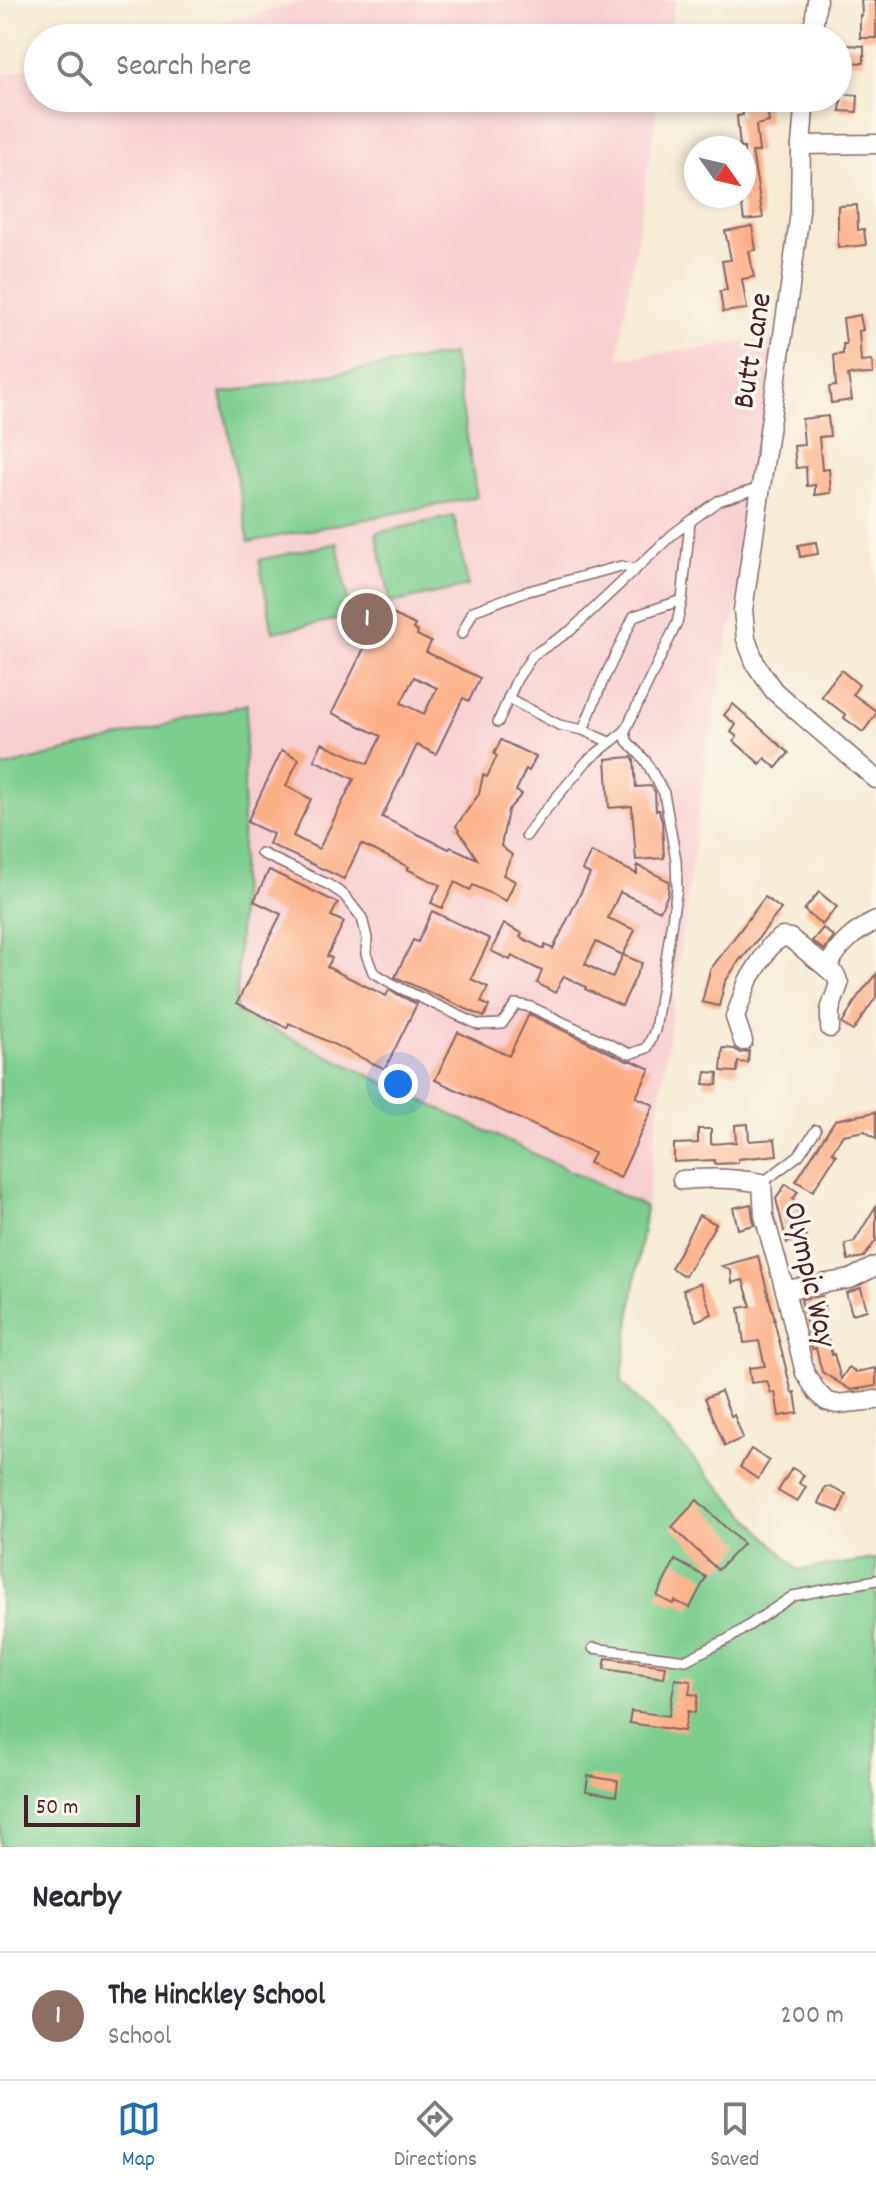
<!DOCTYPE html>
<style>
:root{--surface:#fff;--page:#f2f2f3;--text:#2b2b33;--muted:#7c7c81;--line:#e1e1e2;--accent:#1f6fb2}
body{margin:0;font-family:Dekko,sans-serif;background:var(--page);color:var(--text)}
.compass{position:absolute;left:684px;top:136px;width:72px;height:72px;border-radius:50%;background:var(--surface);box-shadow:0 4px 12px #0003;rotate:124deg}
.scale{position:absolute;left:24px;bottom:20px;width:116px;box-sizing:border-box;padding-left:8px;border:4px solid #4a1f2b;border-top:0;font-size:22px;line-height:28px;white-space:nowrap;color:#4a1f2b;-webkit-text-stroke:6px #fbf7ec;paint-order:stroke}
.you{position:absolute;left:398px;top:1084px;width:28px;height:28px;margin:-20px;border:6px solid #fff;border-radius:50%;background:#1a73e8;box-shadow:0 0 0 12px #1a73e833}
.badge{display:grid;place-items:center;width:52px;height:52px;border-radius:50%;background:var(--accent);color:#fff;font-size:26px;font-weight:700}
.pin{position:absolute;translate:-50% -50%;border:4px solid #fff;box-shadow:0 2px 8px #0006}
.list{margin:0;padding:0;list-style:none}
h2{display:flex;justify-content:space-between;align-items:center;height:104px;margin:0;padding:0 32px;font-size:34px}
h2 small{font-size:26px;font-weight:400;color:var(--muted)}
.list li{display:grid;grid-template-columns:52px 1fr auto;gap:24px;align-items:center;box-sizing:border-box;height:128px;padding:0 32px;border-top:2px solid var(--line)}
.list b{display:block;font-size:30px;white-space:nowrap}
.list p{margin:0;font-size:26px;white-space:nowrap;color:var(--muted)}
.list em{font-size:26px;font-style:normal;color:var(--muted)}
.icon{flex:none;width:44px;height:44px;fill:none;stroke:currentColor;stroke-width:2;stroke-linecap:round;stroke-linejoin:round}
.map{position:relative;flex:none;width:876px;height:1847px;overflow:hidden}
.search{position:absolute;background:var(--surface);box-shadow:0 4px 12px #0003;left:24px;right:24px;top:24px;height:88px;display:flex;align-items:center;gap:20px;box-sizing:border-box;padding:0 28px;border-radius:44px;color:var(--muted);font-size:30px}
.sheet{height:232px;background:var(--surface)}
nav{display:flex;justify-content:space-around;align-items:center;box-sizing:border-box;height:112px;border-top:2px solid var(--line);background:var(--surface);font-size:22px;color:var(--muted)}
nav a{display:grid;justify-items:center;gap:4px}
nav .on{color:var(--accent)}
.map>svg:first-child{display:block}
.built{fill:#f7cfd1}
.green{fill:#7ccd8e;stroke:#63765c;stroke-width:2}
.building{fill:#fdaf86;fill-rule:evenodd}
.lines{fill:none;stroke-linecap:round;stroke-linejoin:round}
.lane-casing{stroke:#866666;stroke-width:12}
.street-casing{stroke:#866666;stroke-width:21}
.lane{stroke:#fff;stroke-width:9}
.street{stroke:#fff;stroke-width:18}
.labels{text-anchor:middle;stroke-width:7;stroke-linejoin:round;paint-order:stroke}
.street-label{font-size:32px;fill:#4a1f2b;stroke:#fbf7ec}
</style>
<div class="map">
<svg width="876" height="1847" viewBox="0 0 876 1847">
<rect width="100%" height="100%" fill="#fbf7ec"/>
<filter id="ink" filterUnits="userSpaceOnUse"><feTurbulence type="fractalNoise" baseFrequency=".0125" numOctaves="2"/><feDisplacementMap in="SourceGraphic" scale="16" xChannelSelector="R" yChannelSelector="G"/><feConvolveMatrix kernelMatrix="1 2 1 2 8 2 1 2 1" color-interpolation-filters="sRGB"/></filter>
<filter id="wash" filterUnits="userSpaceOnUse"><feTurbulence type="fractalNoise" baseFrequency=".006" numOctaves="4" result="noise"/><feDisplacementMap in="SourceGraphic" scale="32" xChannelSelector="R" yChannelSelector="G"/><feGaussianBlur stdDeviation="1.8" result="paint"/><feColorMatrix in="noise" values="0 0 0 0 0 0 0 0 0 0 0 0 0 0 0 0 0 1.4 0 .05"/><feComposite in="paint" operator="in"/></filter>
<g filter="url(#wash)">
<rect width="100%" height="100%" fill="#f6ead4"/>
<g class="built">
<polygon points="312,0 675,0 669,38 155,38"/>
<polygon points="38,66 38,98 659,98 618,358 774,339 739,597 727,642 699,811 646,1207 236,1012 247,704 0,768 0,75"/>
</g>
<g class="green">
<polygon points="453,354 477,497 249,542 221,393"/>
<polygon points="454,516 468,586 391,603 376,533"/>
<polygon points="337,543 351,617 273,632 259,560"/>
<polygon points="247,704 236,1012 646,1207 621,1382 798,1570 876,1559 876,1847 0,1847 0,768"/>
</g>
<g id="blocks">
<g class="building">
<polygon points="861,0 876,0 876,38 860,38 860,15 862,15"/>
<polygon points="845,45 864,46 864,63 844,62"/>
<polygon points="842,94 858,95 857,112 840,111"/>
<polygon points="766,100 769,122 756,125 759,152 752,152 763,218 744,220 741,199 744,199 744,148 740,148 737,116 743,115 741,104"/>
<polygon points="857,205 858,230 864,229 866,245 838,248 838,206"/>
<polygon points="752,226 756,250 749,251 754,277 742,279 747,309 723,312 720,291 727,290 722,261 731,260 725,231"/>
<polygon points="860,315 863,330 859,331 861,362 872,361 873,374 848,375 852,400 831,403 829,387 836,386 834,355 843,354 843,344 846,344 843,318"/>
<polygon points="828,416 830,436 819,437 822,470 829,469 831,493 815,495 815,485 807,486 806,467 796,468 794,446 804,445 802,419"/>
<polygon points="816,542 818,554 800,557 798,545"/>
<path d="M376,606L415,625L413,629L418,632L417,635L431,642L426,652L480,678L469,701L463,698L436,754L417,745L382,817L449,849L451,847L477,859L456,826L479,794L483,775L487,777L497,756L494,754L501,740L536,757L529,771L526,769L516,791L522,794L508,810L501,846L512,855L503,875L515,881L506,901L473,885L470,890L455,882L442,908L431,903L440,885L407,869L409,867L361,844L344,879L269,844L273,834L247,822L282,750L299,759L286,786L311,799L293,836L319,849L354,779L314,760L322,743L368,764L381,736L332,713L370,636L363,633ZM414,677L437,688L424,714L401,703Z"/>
<polygon points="841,670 859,685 853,694 876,711 876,714 863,732 844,718 846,715 821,696"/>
<polygon points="733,704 789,753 776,768 765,758 760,764 734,741 737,737 731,732 736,725 724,715"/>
<polygon points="632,757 634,760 636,787 651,786 655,792 656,810 659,810 662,822 664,858 636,860 632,806 609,808 606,759"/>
<path d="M591,852L637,874V865L669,881L668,894L660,911L620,892L608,918L635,930L623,955L642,963L622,1006L585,989L586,987L564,976L555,993L537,983L542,971L512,956L510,960L491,951L504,924L522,933L520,937L544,949L545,945L553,949L590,874L582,870ZM596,942L623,955L612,978L585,964Z"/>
<polygon points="269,870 338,903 331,916 344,922 327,956 332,958 327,967 386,996 389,990 417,1004 385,1069 289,1023 287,1028 237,1003 281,914 254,901"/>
<polygon points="819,892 837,907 822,925 804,910"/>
<polygon points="765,897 781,909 742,959 741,958 725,982 719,1006 702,1002 710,970"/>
<polygon points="432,911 490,939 471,979 488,987 481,1002 489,1006 484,1017 395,977 413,940 418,942"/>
<polygon points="823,928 834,937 824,950 812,941"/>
<polygon points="876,974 876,997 853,1031 842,1024 858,996"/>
<polygon points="529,1014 627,1061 633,1061 650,1069 636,1097 654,1105 620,1178 589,1163 594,1153 435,1080 458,1032 509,1056"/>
<polygon points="723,1048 734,1049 741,1053 749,1051 748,1063 738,1062 737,1072 721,1071"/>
<polygon points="706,1072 718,1073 717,1085 704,1084"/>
<polygon points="876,1112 876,1139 865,1131 843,1135 832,1152 836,1155 813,1191 796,1181 835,1120"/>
<polygon points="748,1124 749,1141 775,1139 777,1155 738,1159 738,1163 715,1164 714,1160 674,1162 674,1144 698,1143 698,1129 711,1129 711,1144 736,1142 735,1125"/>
<polygon points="786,1184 798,1192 793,1199 806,1237 787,1243 776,1199"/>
<polygon points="751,1204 754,1225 738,1229 733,1208"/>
<polygon points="876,1206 876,1240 864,1257 848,1260 845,1244 854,1242"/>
<polygon points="699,1215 716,1224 685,1276 671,1268"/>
<polygon points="758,1256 775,1320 774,1320 792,1393 795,1392 798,1413 779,1416 775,1392 771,1393 767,1381 751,1383 749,1368 765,1366 759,1341 744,1343 739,1308 751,1306 743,1280 732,1283 731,1271 722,1266"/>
<polygon points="700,1283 712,1314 696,1321 683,1290"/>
<polygon points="861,1288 867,1310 852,1314 846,1293"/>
<polygon points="822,1296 825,1311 821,1312 832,1355 834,1354 841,1379 849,1367 856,1372 876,1368 876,1386 851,1390 822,1372 816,1348 812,1349 801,1299"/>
<polygon points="721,1391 731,1416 734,1415 743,1438 725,1446 705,1398"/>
<polygon points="751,1449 769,1461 758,1479 740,1467"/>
<polygon points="792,1468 804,1475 799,1483 806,1487 797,1502 778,1491"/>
<polygon points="825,1487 830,1487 846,1494 839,1512 818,1503"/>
<polygon points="697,1500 743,1544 718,1570 672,1527"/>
<polygon points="675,1560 706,1577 690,1608 675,1601 673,1604 657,1596"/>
<polygon points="606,1658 666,1666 664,1678 604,1669"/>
<polygon points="675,1679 691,1681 689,1694 698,1695 695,1713 688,1711 684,1731 629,1723 631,1711 669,1716"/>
<polygon points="588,1776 618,1781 616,1796 586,1791"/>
</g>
</g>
</g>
<g filter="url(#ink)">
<use href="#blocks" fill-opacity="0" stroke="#866666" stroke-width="2"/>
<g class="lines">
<defs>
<g id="lane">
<polyline points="462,634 473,611 521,593 621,566 635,569"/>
<polyline points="508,698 559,725 583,730 609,742"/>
<polyline points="498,722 517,679 533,655 570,631 673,534 718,501 760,488"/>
<polyline points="583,730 602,683 634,616 682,600"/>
<polyline points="526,836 539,818 587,761 625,731 677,623 682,600 690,522"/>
<polyline points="261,853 329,885 344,895 362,918 367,938 366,954 373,972 398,987 479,1025 502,1024 516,1004 531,1007 630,1054 647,1048 655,1030 677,888 676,860 664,793 645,760 627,741 625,731"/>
<polyline points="762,1183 799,1155 816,1130"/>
<polyline points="593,1648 686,1660 730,1638 793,1596 876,1580"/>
</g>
<g id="street">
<polyline points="812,38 817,0"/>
<polyline points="805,98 801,145 800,211 792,273 743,610 746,639 756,665 774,691 876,779"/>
<polyline points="801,145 876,144"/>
<path d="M830,1028V1010L839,984L836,976L827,968C839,945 853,932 876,921"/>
<polyline points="743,1041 735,1017 748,981 771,945 782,937 790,938 827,968"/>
<path d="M682,1180C710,1177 735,1178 762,1183L764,1216L785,1290L805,1373L817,1392L826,1401L836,1404L876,1400"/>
<polyline points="785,1290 850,1279 876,1266"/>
</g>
</defs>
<use href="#lane" class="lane-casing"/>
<use href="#street" class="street-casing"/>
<use href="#lane" class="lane"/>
<use href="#street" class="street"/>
</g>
</g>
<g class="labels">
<g class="street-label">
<text transform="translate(750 350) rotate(-81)" y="11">Butt Lane</text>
<text transform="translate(812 1274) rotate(77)" y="11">Olympic Way</text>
</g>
</g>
</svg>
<svg class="compass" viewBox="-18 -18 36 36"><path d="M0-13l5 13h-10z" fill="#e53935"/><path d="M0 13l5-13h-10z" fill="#7c7c81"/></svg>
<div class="scale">50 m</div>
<div class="you"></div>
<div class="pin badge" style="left:367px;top:619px;background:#8d6e63">1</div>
<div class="search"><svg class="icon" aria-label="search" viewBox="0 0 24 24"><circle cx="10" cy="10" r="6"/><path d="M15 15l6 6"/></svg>Search here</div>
</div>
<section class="sheet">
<h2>Nearby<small></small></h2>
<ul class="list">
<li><span class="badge" style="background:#8d6e63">1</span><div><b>The Hinckley School</b><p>School</p></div><em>200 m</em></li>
</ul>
</section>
<nav>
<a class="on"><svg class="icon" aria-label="map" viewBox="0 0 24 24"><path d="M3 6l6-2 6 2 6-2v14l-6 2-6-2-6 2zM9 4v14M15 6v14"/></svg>Map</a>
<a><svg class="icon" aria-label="directions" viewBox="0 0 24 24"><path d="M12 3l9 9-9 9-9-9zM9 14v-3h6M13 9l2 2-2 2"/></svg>Directions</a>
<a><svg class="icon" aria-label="saved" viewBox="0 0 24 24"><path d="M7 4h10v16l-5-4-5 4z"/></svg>Saved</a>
</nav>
